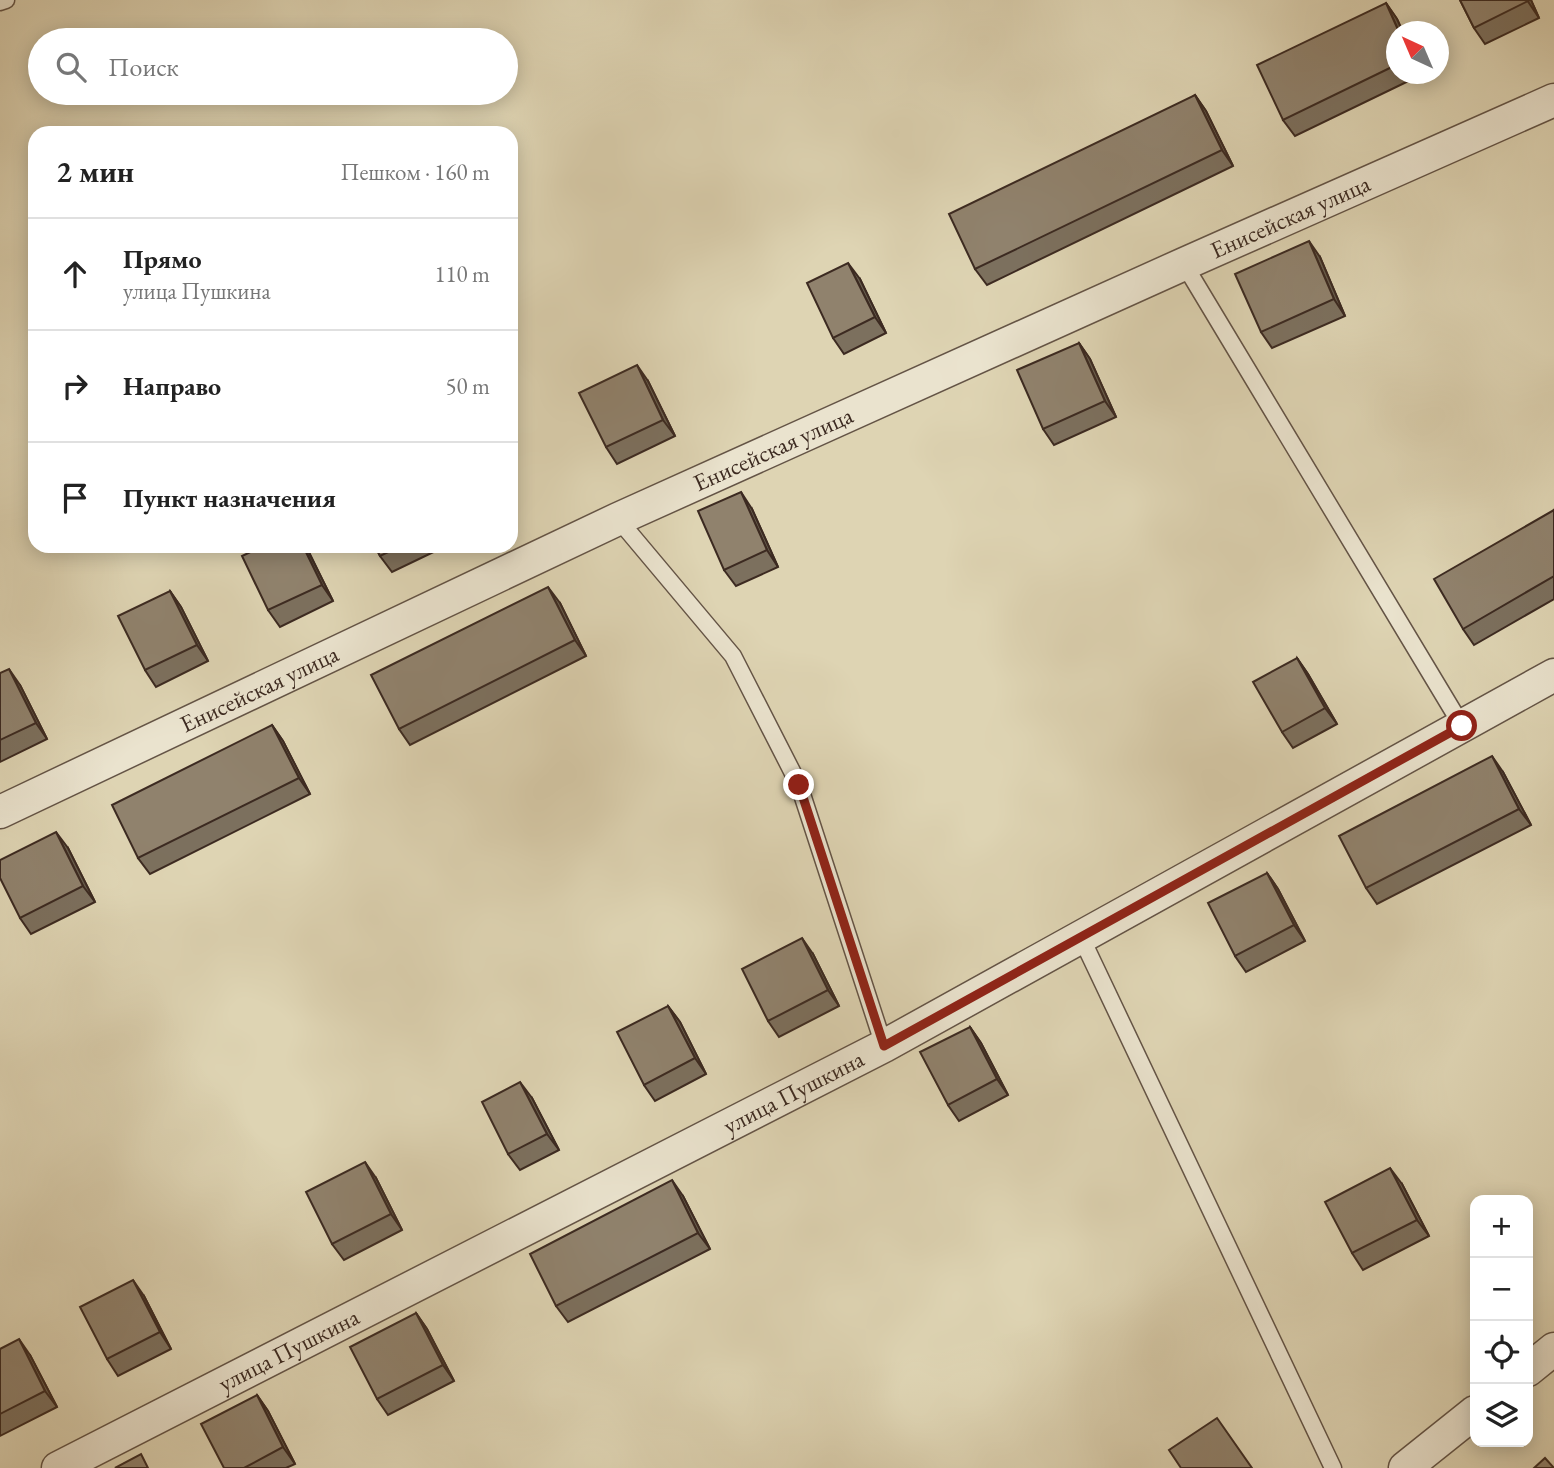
<!DOCTYPE html>
<html lang="ru">
<meta charset="utf-8">
<style>
:root{--surface:#fff;--page:#f6f6f6;--text:#222;--muted:#767676;--line:#e0e0e0}
body{margin:0;font-family:"EB Garamond",serif;background:var(--page);color:var(--text)}
.controls{position:absolute;right:21px;bottom:21px;display:grid;overflow:hidden;border-radius:14px;box-shadow:0 4px 18px #0003}
.controls button{width:63px;height:63px;display:grid;place-items:center;padding:0;border:0;border-bottom:2px solid var(--line);background:var(--surface);color:var(--text);font:35px sans-serif}
.compass{position:absolute;left:1386px;top:21px;width:63px;height:63px;border-radius:50%;background:var(--surface);box-shadow:0 4px 18px #0003;rotate:316deg}
.stop{position:absolute;width:21px;height:21px;margin:-16px;border:5px solid #8f2418;border-radius:50%;background:#fff}
.stop.end{background:#8f2418;border-color:#fff;box-shadow:0 2px 7px #0008}
.list{margin:0;padding:0;list-style:none}
h2{display:flex;justify-content:space-between;align-items:center;height:91px;margin:0;padding:0 28px;font-size:30px}
h2 small{font-size:23px;font-weight:400;color:var(--muted)}
.list li{display:grid;grid-template-columns:46px 1fr auto;gap:21px;align-items:center;box-sizing:border-box;height:112px;padding:0 28px;border-top:2px solid var(--line)}
.list b{display:block;font-size:26px;white-space:nowrap}
.list p{margin:0;font-size:23px;white-space:nowrap;color:var(--muted)}
.list em{font-size:23px;font-style:normal;color:var(--muted)}
.icon{flex:none;width:38px;height:38px;fill:none;stroke:currentColor;stroke-width:2;stroke-linecap:round;stroke-linejoin:round}
.map{position:relative;flex:none;width:1554px;height:1468px;overflow:hidden}
.search{position:absolute;background:var(--surface);box-shadow:0 4px 18px #0003;left:28px;top:28px;width:490px;height:77px;display:flex;align-items:center;gap:18px;box-sizing:border-box;padding:0 24px;border-radius:38px;color:var(--muted);font-size:26px}
.panel{position:absolute;background:var(--surface);box-shadow:0 4px 18px #0003;left:28px;top:126px;width:490px;height:427px;border-radius:21px}
.map>svg:first-child{display:block}
.lines{fill:none;stroke-linecap:round;stroke-linejoin:round}
.service-casing{stroke:#645446;stroke-width:19}
.minor-casing{stroke:#645446;stroke-width:35}
.service{stroke:#eae3ce;stroke-width:16}
.minor{stroke:#eae3ce;stroke-width:32}
.wall{fill:#7c705e;stroke:#3c2a21;stroke-width:2}
.shaded-wall{fill:#655b4c;stroke:#3c2a21;stroke-width:2}
.building{fill:#90826d;stroke:#3c2a21;stroke-width:2}
.route{stroke:#8f2418;stroke-width:9}
.labels{text-anchor:middle;stroke-width:7;stroke-linejoin:round;paint-order:stroke}
.street-label{font-size:24px;fill:#3c2a21;stroke:#eae3ce}
</style>
<div class="map">
<svg width="1554" height="1468" viewBox="0 0 1554 1468">
<rect width="100%" height="100%" fill="#ded4b3"/>
<filter id="stains"><feTurbulence type="fractalNoise" baseFrequency=".00286" numOctaves="4"/><feColorMatrix values="0 0 0 0 .2 0 0 0 0 .09 0 0 0 0 .02 0 0 0 .5 -.17"/></filter>
<radialGradient id="worn" r=".72"><stop offset=".6" stop-color="#630" stop-opacity="0"/><stop offset="1" stop-color="#630" stop-opacity=".3"/></radialGradient>
<g class="lines">
<defs>
<g id="service">
<polyline points="0,2 6,0"/>
<polyline points="1184,264 1462,726"/>
<polyline points="618,519 733,656 799,785 884,1046"/>
<polyline points="1081,937 1333,1468"/>
</g>
<g id="minor">
<path id="s1" d="M0,812L618,519L1184,264L1554,100"/>
<polyline points="1528,1370 1554,1349"/>
<path id="s2" d="M58,1468L884,1046L1554,675"/>
<polyline points="1405,1468 1475,1412"/>
</g>
</defs>
<use href="#service" class="service-casing"/>
<use href="#minor" class="minor-casing"/>
<use href="#service" class="service"/>
<use href="#minor" class="minor"/>
</g>
<g class="wall">
<polygon points="1460,0 1531,0 1539,18 1485,44 1474,28"/>
<polygon points="1386,3 1397,19 1403,32 1396,32 1396,74 1423,74 1295,136 1283,120"/>
<polygon points="1195,95 1206,111 1233,166 987,285 975,269"/>
<polygon points="1320,257 1345,316 1272,348 1261,332"/>
<polygon points="860,279 886,333 844,354 833,338"/>
<polygon points="1079,343 1090,359 1116,417 1054,445 1043,429"/>
<polygon points="648,381 675,436 617,464 606,447"/>
<polygon points="752,509 778,567 736,586 724,570"/>
<polygon points="1554,510 1554,599 1474,645 1463,629"/>
<polygon points="306,546 333,601 280,627 268,610"/>
<polygon points="375,546 446,546 392,572 380,556"/>
<polygon points="170,591 181,607 208,661 156,687 145,670"/>
<polygon points="560,603 586,656 410,745 399,729"/>
<polygon points="1297,658 1308,674 1337,724 1293,748 1282,732"/>
<polygon points="0,673 20,685 47,739 0,762"/>
<polygon points="272,725 283,741 310,794 150,874 138,858"/>
<polygon points="1503,772 1531,825 1377,904 1366,888"/>
<polygon points="68,848 95,902 31,934 20,918"/>
<polygon points="1267,873 1278,889 1305,941 1246,972 1235,956"/>
<polygon points="813,954 839,1006 779,1037 768,1021"/>
<polygon points="668,1006 680,1022 706,1074 655,1101 644,1085"/>
<polygon points="970,1027 981,1043 1008,1095 959,1121 948,1105"/>
<polygon points="532,1098 559,1150 520,1170 508,1154"/>
<polygon points="376,1178 402,1230 344,1260 332,1244"/>
<polygon points="1402,1184 1429,1236 1363,1270 1352,1253"/>
<polygon points="683,1196 710,1249 568,1322 556,1306"/>
<polygon points="144,1296 171,1349 118,1376 107,1359"/>
<polygon points="416,1313 427,1329 454,1381 388,1415 377,1399"/>
<polygon points="0,1349 30,1355 57,1407 0,1436"/>
<polygon points="257,1395 268,1411 295,1464 286,1468 224,1468"/>
</g>
<g class="shaded-wall">
<polygon points="1527,0 1531,0 1539,18"/>
<polygon points="1386,3 1397,19 1403,32 1399,32"/>
<polygon points="1195,95 1206,111 1233,166 1222,150"/>
<polygon points="1309,241 1320,257 1345,316 1334,299"/>
<polygon points="848,263 860,279 886,333 875,317"/>
<polygon points="1079,343 1090,359 1116,417 1105,401"/>
<polygon points="637,365 648,381 675,436 663,420"/>
<polygon points="741,492 752,509 778,567 767,550"/>
<polygon points="303,546 306,547 333,601 322,585"/>
<polygon points="548,587 560,603 586,656 575,640"/>
<polygon points="170,591 181,607 208,661 197,645"/>
<polygon points="1297,658 1308,674 1337,724 1325,708"/>
<polygon points="9,669 20,685 47,739 36,723"/>
<polygon points="272,725 283,741 310,794 299,778"/>
<polygon points="1492,756 1503,772 1531,825 1519,809"/>
<polygon points="56,832 68,848 95,902 83,886"/>
<polygon points="1267,873 1278,889 1305,941 1294,925"/>
<polygon points="802,938 813,954 839,1006 828,990"/>
<polygon points="668,1006 680,1022 706,1074 695,1058"/>
<polygon points="970,1027 981,1043 1008,1095 997,1079"/>
<polygon points="520,1082 532,1098 559,1150 547,1134"/>
<polygon points="365,1162 376,1178 402,1230 391,1214"/>
<polygon points="1390,1168 1402,1184 1429,1236 1417,1220"/>
<polygon points="672,1180 683,1196 710,1249 698,1233"/>
<polygon points="133,1280 144,1296 171,1349 160,1332"/>
<polygon points="416,1313 427,1329 454,1381 443,1365"/>
<polygon points="19,1339 30,1355 57,1407 45,1391"/>
<polygon points="257,1395 268,1411 295,1464 283,1447"/>
</g>
<g class="building">
<polygon points="1460,0 1527,0 1528,1 1474,28"/>
<polygon points="1386,3 1399,32 1396,32 1396,65 1283,120 1257,65"/>
<polygon points="1195,95 1222,150 975,269 949,214"/>
<polygon points="1309,241 1334,299 1261,332 1235,274"/>
<polygon points="848,263 875,317 833,338 807,283"/>
<polygon points="1079,343 1105,401 1043,429 1017,370"/>
<polygon points="637,365 663,420 606,447 579,393"/>
<polygon points="741,492 767,550 724,570 698,511"/>
<polygon points="1554,510 1554,576 1463,629 1434,579"/>
<polygon points="263,546 303,546 322,585 268,610 242,556"/>
<polygon points="375,546 401,546 380,556"/>
<polygon points="548,587 575,640 399,729 371,675"/>
<polygon points="170,591 197,645 145,670 118,616"/>
<polygon points="1297,658 1325,708 1282,732 1253,682"/>
<polygon points="9,669 36,723 0,740 0,673"/>
<polygon points="272,725 299,778 138,858 112,805"/>
<polygon points="1492,756 1519,809 1366,888 1339,836"/>
<polygon points="56,832 83,886 20,918 0,878 0,860"/>
<polygon points="1267,873 1294,925 1235,956 1208,903"/>
<polygon points="802,938 828,990 768,1021 742,969"/>
<polygon points="668,1006 695,1058 644,1085 617,1032"/>
<polygon points="970,1027 997,1079 948,1105 920,1052"/>
<polygon points="520,1082 547,1134 508,1154 482,1102"/>
<polygon points="365,1162 391,1214 332,1244 306,1192"/>
<polygon points="1390,1168 1417,1220 1352,1253 1325,1202"/>
<polygon points="672,1180 698,1233 556,1306 530,1254"/>
<polygon points="133,1280 160,1332 107,1359 80,1307"/>
<polygon points="416,1313 443,1365 377,1399 350,1347"/>
<polygon points="19,1339 45,1391 0,1414 0,1349"/>
<polygon points="257,1395 283,1447 244,1468 224,1468 201,1424"/>
<polygon points="1217,1418 1252,1468 1181,1468 1169,1450"/>
<polygon points="141,1454 148,1468 115,1468"/>
<polygon points="1545,1458 1554,1468 1534,1468"/>
</g>
<g class="lines">
<polyline class="route" points="799,785 884,1046 1462,726"/>
</g>
<g class="labels">
<g class="street-label">
<text dy="8" stroke="none"><textPath href="#s1" startOffset="1421">Енисейская улица</textPath></text>
<text dy="8" stroke="none"><textPath href="#s1" startOffset="854">Енисейская улица</textPath></text>
<text dy="8" stroke="none"><textPath href="#s1" startOffset="287">Енисейская улица</textPath></text>
<text dy="8" stroke="none"><textPath href="#s2" startOffset="826">улица Пушкина</textPath></text>
<text dy="8" stroke="none"><textPath href="#s2" startOffset="259">улица Пушкина</textPath></text>
</g>
</g>
<rect width="100%" height="100%" filter="url(#stains)"/>
<rect width="100%" height="100%" fill="url(#worn)"/>
</svg>
<div class="controls">
<button>+</button>
<button>−</button>
<button><svg class="icon" aria-label="locate" viewBox="0 0 24 24"><circle cx="12" cy="12" r="6"/><path d="M12 2v4M12 18v4M2 12h4M18 12h4"/></svg></button>
<button><svg class="icon" aria-label="layers" viewBox="0 0 24 24"><path d="M12 4l9 5-9 5-9-5zM3 14l9 5 9-5"/></svg></button>
</div>
<svg class="compass" viewBox="-18 -18 36 36"><path d="M0-13l5 13h-10z" fill="#e53935"/><path d="M0 13l5-13h-10z" fill="#767676"/></svg>
<div class="stop" style="left:1462px;top:726px"></div>
<div class="stop end" style="left:799px;top:785px"></div>
<div class="search"><svg class="icon" aria-label="search" viewBox="0 0 24 24"><circle cx="10" cy="10" r="6"/><path d="M15 15l6 6"/></svg>Поиск</div>
<section class="panel">
<h2>2 мин<small>Пешком · 160 m</small></h2>
<ul class="list">
<li><svg class="icon" aria-label="ahead" viewBox="0 0 24 24"><path d="M12 20V5M6 11l6-6 6 6"/></svg><div><b>Прямо</b><p>улица Пушкина</p></div><em>110 m</em></li>
<li><svg class="icon" aria-label="right" viewBox="0 0 24 24"><path d="M7 20v-9h11M14 6l5 5-5 5"/></svg><div><b>Направо</b></div><em>50 m</em></li>
<li><svg class="icon" aria-label="arrive" viewBox="0 0 24 24"><path d="M6 21V4h12l-3 4 3 4H6"/></svg><div><b>Пункт назначения</b></div></li>
</ul>
</section>
</div>
